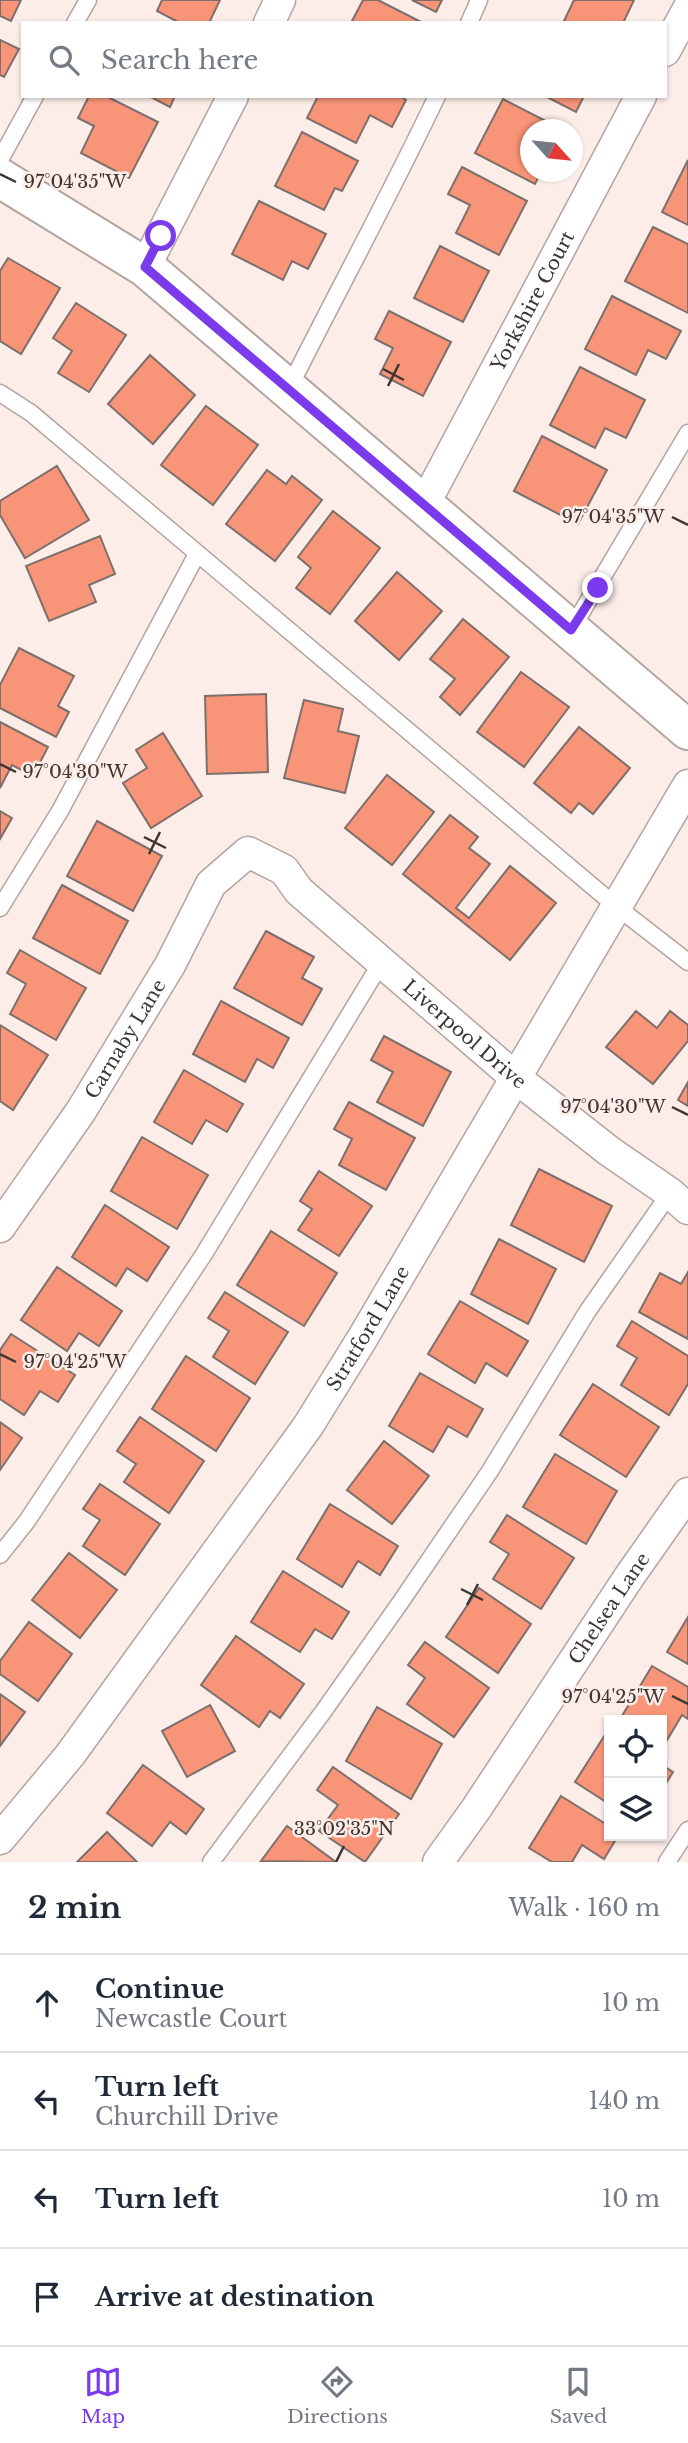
<!DOCTYPE html>
<meta charset="utf-8">
<style>
:root{--surface:#fff;--page:#f2f2f3;--text:#1f2937;--muted:#747a83;--line:#e0e1e3;--accent:#7c3aed}
body{margin:0;font-family:"Libre Baskerville",serif;background:var(--page);color:var(--text)}
.controls{position:absolute;right:21px;bottom:21px;display:grid;overflow:hidden;border-radius:0px;box-shadow:0 2px 5px #0004}
.controls button{width:63px;height:63px;display:grid;place-items:center;padding:0;border:0;border-bottom:2px solid var(--line);background:var(--surface);color:var(--text);font:35px sans-serif}
.compass{position:absolute;left:520px;top:119px;width:63px;height:63px;border-radius:50%;background:var(--surface);box-shadow:0 2px 5px #0004;rotate:117deg}
.stop{position:absolute;width:21px;height:21px;margin:-16px;border:5px solid #7c3aed;border-radius:50%;background:#fff}
.stop.end{background:#7c3aed;border-color:#fff;box-shadow:0 2px 7px #0008}
.list{margin:0;padding:0;list-style:none}
h2{display:flex;justify-content:space-between;align-items:center;height:91px;margin:0;padding:0 28px;font-size:30px}
h2 small{font-size:23px;font-weight:400;color:var(--muted)}
.list li{display:grid;grid-template-columns:46px 1fr auto;gap:21px;align-items:center;box-sizing:border-box;height:98px;padding:0 28px;border-top:2px solid var(--line)}
.list b{display:block;font-size:26px;white-space:nowrap}
.list p{margin:0;font-size:23px;white-space:nowrap;color:var(--muted)}
.list em{font-size:23px;font-style:normal;color:var(--muted)}
.icon{flex:none;width:38px;height:38px;fill:none;stroke:currentColor;stroke-width:2;stroke-linecap:round;stroke-linejoin:round}
.map{position:relative;flex:none;width:688px;height:1862px;overflow:hidden}
.search{position:absolute;background:var(--surface);box-shadow:0 2px 5px #0004;left:21px;right:21px;top:21px;height:77px;display:flex;align-items:center;gap:18px;box-sizing:border-box;padding:0 24px;border-radius:0px;color:var(--muted);font-size:26px}
.sheet{height:483px;background:var(--surface)}
nav{display:flex;justify-content:space-around;align-items:center;box-sizing:border-box;height:98px;border-top:2px solid var(--line);background:var(--surface);font-size:19px;color:var(--muted)}
nav a{display:grid;justify-items:center;gap:4px}
nav .on{color:var(--accent)}
.map>svg:first-child{display:block}
.building{fill:#f89578;stroke:#7d6f6b;stroke-width:2}
.lines{fill:none;stroke-linecap:round;stroke-linejoin:round}
.service-casing{stroke:#b3a49f;stroke-width:19}
.minor-casing{stroke:#b3a49f;stroke-width:33}
.tertiary-casing{stroke:#b3a49f;stroke-width:42}
.service{stroke:#fff;stroke-width:16}
.minor{stroke:#fff;stroke-width:30}
.tertiary{stroke:#fff;stroke-width:38}
.route{stroke:#7c3aed;stroke-width:9}
.ticks{fill:none;stroke:#3c3634;stroke-width:2.5}
.labels{text-anchor:middle;stroke-width:5;stroke-linejoin:round;paint-order:stroke}
.street-label{font-size:19px;fill:#3c3634;stroke:#fdede8}
.ticks-label{font-size:18px;text-anchor:middle;fill:#3c3634;stroke:#fdede8;stroke-width:5;stroke-linejoin:round;paint-order:stroke}
</style>
<div class="map">
<svg width="688" height="1862" viewBox="0 0 688 1862">
<rect width="100%" height="100%" fill="#fdede8"/>
<g class="building">
<polygon points="0,0 21,0 11,21 0,16"/>
<polygon points="162,0 220,0 209,23 180,23 157,11"/>
<polygon points="363,0 378,0 423,23 351,23"/>
<polygon points="412,0 442,0 436,12"/>
<polygon points="574,0 634,0 623,23 567,23 564,21"/>
<polygon points="0,40 19,49 4,77 0,75"/>
<polygon points="89,96 106,96 158,122 129,178 81,153 94,126 78,118"/>
<polygon points="149,96 175,96 170,107"/>
<polygon points="318,96 399,96 406,100 392,127 370,115 356,143 307,118"/>
<polygon points="545,96 584,96 576,112"/>
<polygon points="503,99 563,130 530,130 530,172 541,172 535,184 475,153"/>
<polygon points="302,132 358,161 342,191 335,188 324,210 275,186"/>
<polygon points="688,160 688,225 662,212"/>
<polygon points="462,167 527,201 499,255 456,233 470,205 448,194"/>
<polygon points="259,201 326,234 308,269 292,261 283,280 232,254"/>
<polygon points="653,227 688,244 688,313 625,281"/>
<polygon points="440,246 489,271 463,322 414,298"/>
<polygon points="8,258 60,288 21,354 0,341 0,271"/>
<polygon points="612,296 681,331 666,359 648,350 636,375 585,349"/>
<polygon points="76,303 126,335 89,392 58,373 72,351 53,338"/>
<polygon points="389,311 451,342 423,396 380,374 393,348 375,339"/>
<polygon points="150,355 195,395 153,444 108,404"/>
<polygon points="580,367 645,400 626,438 605,428 595,448 550,425"/>
<polygon points="206,406 258,445 213,505 161,465"/>
<polygon points="542,436 607,470 578,524 514,491"/>
<polygon points="57,466 89,520 25,558 0,515 0,501"/>
<polygon points="267,470 286,484 292,476 322,500 275,561 226,524"/>
<polygon points="333,511 380,548 330,614 296,588 311,568 298,557"/>
<polygon points="100,536 115,574 89,585 96,602 49,621 26,566"/>
<polygon points="397,572 442,611 399,660 355,621"/>
<polygon points="463,619 509,657 460,715 440,697 455,679 430,659"/>
<polygon points="19,648 74,676 58,706 69,712 56,737 0,708 0,685"/>
<polygon points="521,672 569,707 524,767 477,732"/>
<polygon points="266,694 268,772 207,774 205,696"/>
<polygon points="304,700 343,709 338,731 359,736 345,793 284,778"/>
<polygon points="0,722 48,747 33,776 12,765 0,788"/>
<polygon points="579,727 630,768 593,814 579,803 571,813 534,783"/>
<polygon points="163,733 202,796 151,828 123,783 147,768 136,750"/>
<polygon points="387,775 434,812 392,865 345,828"/>
<polygon points="0,811 12,818 0,839"/>
<polygon points="450,815 478,837 469,848 490,864 456,908 469,918 510,866 556,903 510,960 403,874"/>
<polygon points="97,821 162,856 133,911 67,876"/>
<polygon points="62,885 128,921 100,974 33,938"/>
<polygon points="266,931 314,957 302,978 322,989 302,1025 234,988"/>
<polygon points="20,950 86,988 56,1040 10,1014 26,984 7,973"/>
<polygon points="221,1001 289,1038 273,1068 257,1059 245,1082 193,1054"/>
<polygon points="636,1011 657,1028 670,1011 688,1025 688,1041 653,1084 606,1047"/>
<polygon points="0,1025 48,1055 13,1110 0,1101"/>
<polygon points="384,1036 451,1072 423,1126 377,1102 393,1072 371,1060"/>
<polygon points="184,1070 243,1104 227,1132 206,1120 192,1144 154,1122"/>
<polygon points="688,1082 688,1106 678,1100"/>
<polygon points="349,1102 415,1138 386,1190 339,1165 352,1139 334,1129"/>
<polygon points="142,1137 208,1175 177,1229 111,1191"/>
<polygon points="539,1169 612,1206 584,1262 511,1225"/>
<polygon points="319,1171 372,1206 339,1256 298,1230 312,1209 300,1201"/>
<polygon points="105,1205 169,1247 147,1281 127,1268 116,1286 72,1257"/>
<polygon points="271,1231 337,1273 304,1326 237,1285"/>
<polygon points="499,1239 556,1269 528,1324 471,1294"/>
<polygon points="57,1267 122,1311 99,1346 79,1333 67,1351 21,1320"/>
<polygon points="688,1272 688,1339 639,1312 660,1273 681,1284"/>
<polygon points="225,1292 288,1332 255,1384 213,1357 229,1331 208,1318"/>
<polygon points="460,1301 528,1341 507,1376 486,1363 475,1383 428,1354"/>
<polygon points="632,1321 688,1356 688,1384 669,1415 621,1385 637,1358 617,1346"/>
<polygon points="11,1334 75,1375 58,1402 40,1391 24,1415 0,1399 0,1350"/>
<polygon points="186,1356 250,1398 216,1451 152,1409"/>
<polygon points="420,1373 483,1409 467,1437 448,1426 433,1452 389,1426"/>
<polygon points="593,1384 659,1427 626,1477 560,1435"/>
<polygon points="140,1417 204,1461 169,1513 124,1482 136,1464 117,1451"/>
<polygon points="0,1422 22,1438 0,1470"/>
<polygon points="384,1441 429,1476 392,1524 347,1490"/>
<polygon points="555,1454 617,1491 586,1544 523,1507"/>
<polygon points="100,1484 160,1524 125,1575 83,1546 100,1520 83,1509"/>
<polygon points="330,1504 398,1546 380,1575 358,1561 342,1587 297,1559"/>
<polygon points="507,1515 574,1558 541,1609 493,1579 509,1554 490,1542"/>
<polygon points="69,1553 117,1590 80,1638 32,1600"/>
<polygon points="283,1571 349,1612 332,1639 315,1629 300,1652 251,1622"/>
<polygon points="479,1588 531,1624 498,1673 446,1637"/>
<polygon points="688,1617 688,1664 667,1652"/>
<polygon points="29,1622 72,1654 38,1701 0,1674 0,1661"/>
<polygon points="236,1636 304,1684 280,1718 270,1711 259,1727 201,1685"/>
<polygon points="425,1642 489,1688 454,1737 407,1704 425,1678 408,1665"/>
<polygon points="652,1666 688,1687 688,1719 682,1715 666,1742 662,1740 662,1720 629,1720 622,1716"/>
<polygon points="0,1694 25,1712 0,1746"/>
<polygon points="210,1705 235,1751 187,1777 162,1731"/>
<polygon points="377,1707 442,1744 411,1799 346,1761"/>
<polygon points="608,1730 609,1731 609,1804 575,1782"/>
<polygon points="143,1765 204,1809 186,1834 170,1822 152,1846 107,1813"/>
<polygon points="662,1765 673,1772 662,1790"/>
<polygon points="333,1767 399,1814 365,1862 319,1831 338,1805 317,1790"/>
<polygon points="561,1796 609,1826 609,1836 618,1836 604,1859 582,1845 572,1862 552,1862 529,1848"/>
<polygon points="287,1826 336,1862 261,1861"/>
<polygon points="107,1832 137,1862 77,1862"/>
</g>
<g class="lines">
<defs>
<g id="service">
<polyline points="75,23 88,0"/>
<polyline points="469,23 479,0"/>
<polyline points="0,160 35,96"/>
<path d="M288,390C337,292 390,195 437,96"/>
<polyline points="0,393 31,413 617,907 688,962"/>
<polyline points="571,630 688,433"/>
<polyline points="0,908 60,811 197,554"/>
<polyline points="0,1555 27,1521 204,1254 381,963"/>
<polyline points="211,1862 323,1712 400,1603 490,1471 587,1312 670,1193"/>
<polyline points="667,1862 688,1830"/>
</g>
<g id="minor">
<polyline points="269,23 280,0"/>
<polyline points="665,51 688,9"/>
<polyline points="145,267 233,96"/>
<path id="s1" d="M424,505L641,96"/>
<path id="s2" d="M0,1227L81,1111L170,965L211,884L248,852L284,870L299,891L516,1078L609,1151L670,1193L688,1209"/>
<path id="s3" d="M0,1839L70,1755L308,1426L362,1339L688,785"/>
<path id="s4" d="M438,1862L476,1809L629,1577L688,1493"/>
</g>
<polyline id="tertiary" points="0,178 145,267 688,730"/>
</defs>
<use href="#service" class="service-casing"/>
<use href="#minor" class="minor-casing"/>
<use href="#tertiary" class="tertiary-casing"/>
<use href="#service" class="service"/>
<use href="#minor" class="minor"/>
<use href="#tertiary" class="tertiary"/>
</g>
<g class="lines">
<polyline class="route" points="161,236 145,267 571,630 598,588"/>
</g>
<path class="ticks" d="M0,174L16,182M383,369L404,380M388,386L399,364M672,517L688,525M0,764L16,772M144,837L166,848M149,854L160,832M672,1107L688,1115M0,1354L16,1362M461,1589L483,1600M467,1605L478,1584M672,1696L688,1704M336,1862L344,1846"/>
<g class="labels">
<g class="street-label">
<text dy="7" stroke="none"><textPath href="#s1" startOffset="231">Yorkshire Court</textPath></text>
<text dy="7" stroke="none"><textPath href="#s2" startOffset="737">Liverpool Drive</textPath></text>
<text dy="7" stroke="none"><textPath href="#s2" startOffset="226">Carnaby Lane</textPath></text>
<text dy="7" stroke="none"><textPath href="#s3" startOffset="630">Stratford Lane</textPath></text>
<text dy="7" stroke="none"><textPath href="#s4" startOffset="306">Chelsea Lane</textPath></text>
</g>
</g>
<g class="ticks-label">
<text x="75" y="188">97°04'35"W</text>
<text x="613" y="523">97°04'35"W</text>
<text x="75" y="778">97°04'30"W</text>
<text x="613" y="1113">97°04'30"W</text>
<text x="75" y="1368">97°04'25"W</text>
<text x="613" y="1703">97°04'25"W</text>
<text x="344" y="1835">33°02'35"N</text>
</g>
</svg>
<div class="controls">
<button><svg class="icon" aria-label="locate" viewBox="0 0 24 24"><circle cx="12" cy="12" r="6"/><path d="M12 2v4M12 18v4M2 12h4M18 12h4"/></svg></button>
<button><svg class="icon" aria-label="layers" viewBox="0 0 24 24"><path d="M12 4l9 5-9 5-9-5zM3 14l9 5 9-5"/></svg></button>
</div>
<svg class="compass" viewBox="-18 -18 36 36"><path d="M0-13l5 13h-10z" fill="#e53935"/><path d="M0 13l5-13h-10z" fill="#747a83"/></svg>
<div class="stop" style="left:161px;top:236px"></div>
<div class="stop end" style="left:598px;top:588px"></div>
<div class="search"><svg class="icon" aria-label="search" viewBox="0 0 24 24"><circle cx="10" cy="10" r="6"/><path d="M15 15l6 6"/></svg>Search here</div>
</div>
<section class="sheet">
<h2>2 min<small>Walk · 160 m</small></h2>
<ul class="list">
<li><svg class="icon" aria-label="ahead" viewBox="0 0 24 24"><path d="M12 20V5M6 11l6-6 6 6"/></svg><div><b>Continue</b><p>Newcastle Court</p></div><em>10 m</em></li>
<li><svg class="icon" aria-label="left" viewBox="0 0 24 24"><path d="M17 20v-9H6M10 6l-5 5 5 5"/></svg><div><b>Turn left</b><p>Churchill Drive</p></div><em>140 m</em></li>
<li><svg class="icon" aria-label="left" viewBox="0 0 24 24"><path d="M17 20v-9H6M10 6l-5 5 5 5"/></svg><div><b>Turn left</b></div><em>10 m</em></li>
<li><svg class="icon" aria-label="arrive" viewBox="0 0 24 24"><path d="M6 21V4h12l-3 4 3 4H6"/></svg><div><b>Arrive at destination</b></div></li>
</ul>
</section>
<nav>
<a class="on"><svg class="icon" aria-label="map" viewBox="0 0 24 24"><path d="M3 6l6-2 6 2 6-2v14l-6 2-6-2-6 2zM9 4v14M15 6v14"/></svg>Map</a>
<a><svg class="icon" aria-label="directions" viewBox="0 0 24 24"><path d="M12 3l9 9-9 9-9-9zM9 14v-3h6M13 9l2 2-2 2"/></svg>Directions</a>
<a><svg class="icon" aria-label="saved" viewBox="0 0 24 24"><path d="M7 4h10v16l-5-4-5 4z"/></svg>Saved</a>
</nav>
